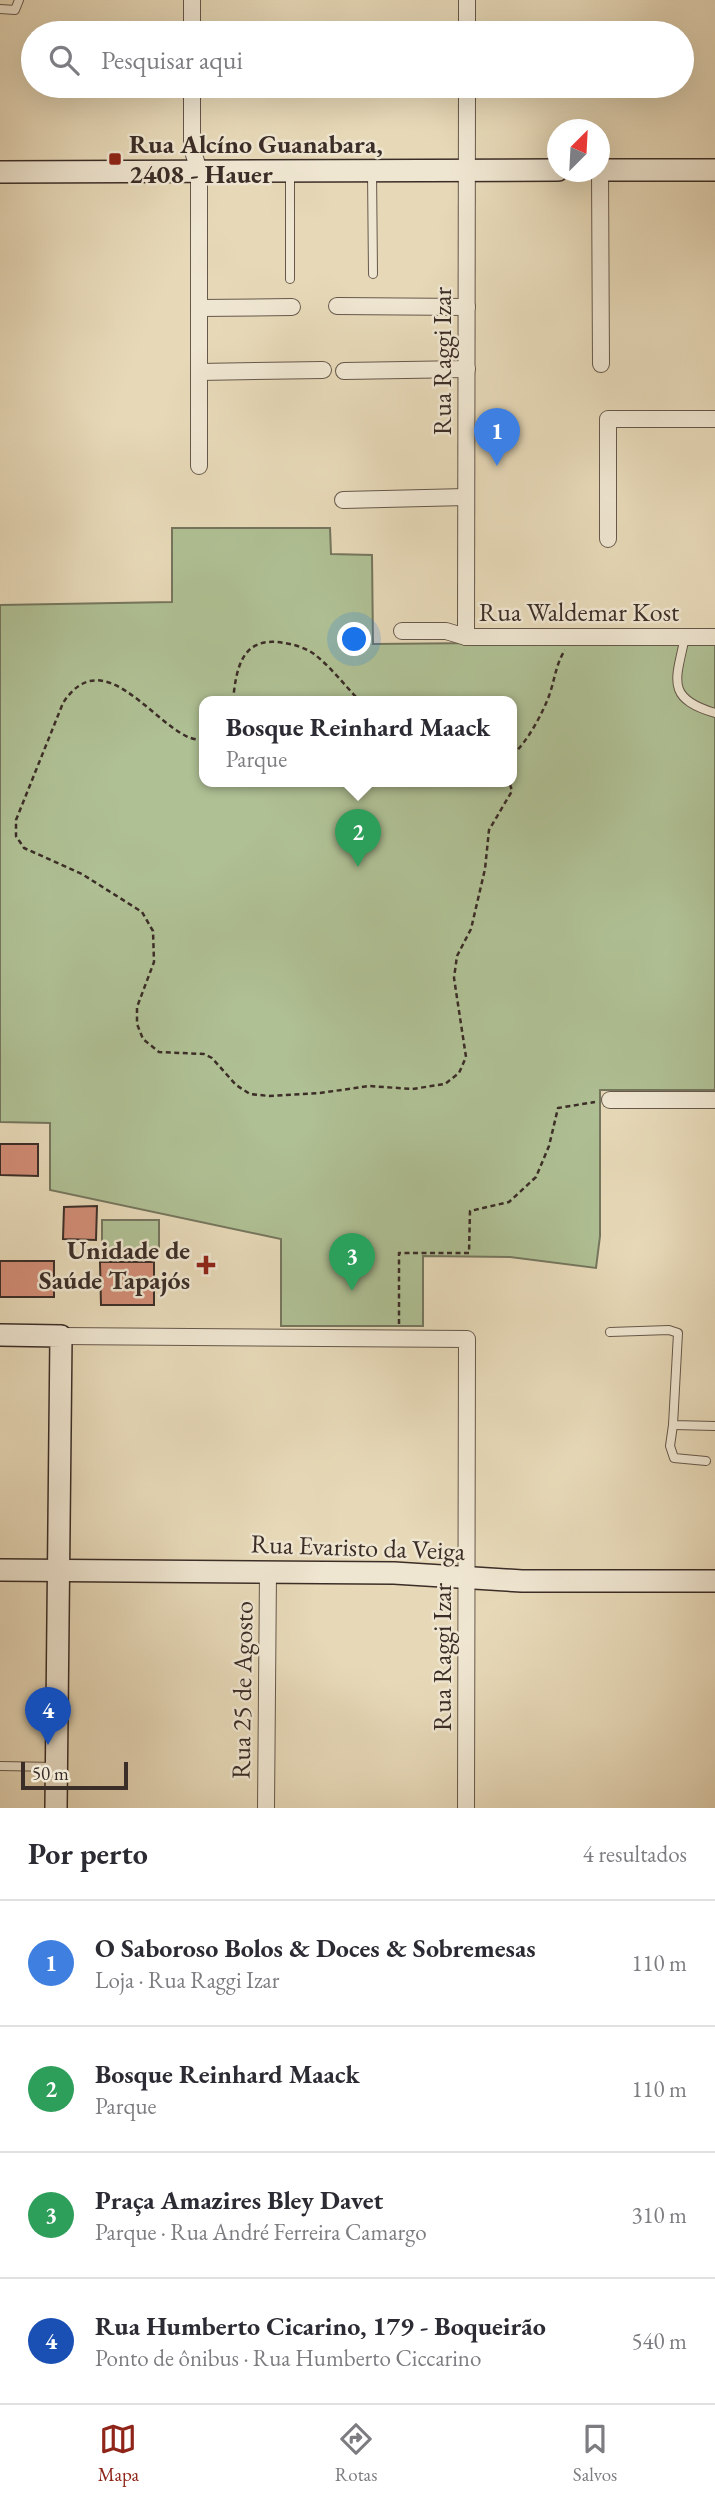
<!DOCTYPE html>
<html lang="pt">
<meta charset="utf-8">
<style>
:root{--surface:#fff;--page:#f7f7f7;--text:#2b2b33;--muted:#7c7c81;--line:#e1e1e2;--accent:#8f2418}
body{margin:0;font-family:"EB Garamond",serif;background:var(--page);color:var(--text)}
.compass{position:absolute;left:547px;top:119px;width:63px;height:63px;border-radius:50%;background:var(--surface);box-shadow:0 7px 28px #0002;rotate:24deg}
.scale{position:absolute;left:21px;bottom:18px;width:107px;box-sizing:border-box;padding-left:7px;border:4px solid #3b2d27;border-top:0;font-size:19px;line-height:24px;white-space:nowrap;color:#3b2d27;-webkit-text-stroke:5px #efe6d1;paint-order:stroke}
.you{position:absolute;left:355px;top:640px;width:24px;height:24px;margin:-18px;border:5px solid #fff;border-radius:50%;background:#1a73e8;box-shadow:0 0 0 10px #1a73e833}
.badge{display:grid;place-items:center;width:46px;height:46px;border-radius:50%;background:var(--accent);color:#fff;font-size:23px;font-weight:700}
.pin{position:absolute;translate:-50% -58px;filter:drop-shadow(0 2px 4px #0008)}
.pin::after{content:'';position:absolute;top:37px;width:24px;height:21px;background:inherit;clip-path:polygon(0 0,100% 0,50% 100%)}
.popup{position:absolute;left:199px;top:696px;width:318px;height:91px;box-sizing:border-box;display:grid;place-content:center;border-radius:14px;background:var(--surface);filter:drop-shadow(0 2px 5px #0005);font-size:23px;white-space:nowrap;color:var(--muted)}
.popup b{font-size:26px;color:var(--text)}
.popup::after{content:'';position:absolute;left:50%;top:100%;margin-left:-14px;border:14px solid transparent;border-top-color:var(--surface)}
.list{margin:0;padding:0;list-style:none}
h2{display:flex;justify-content:space-between;align-items:center;height:91px;margin:0;padding:0 28px;font-size:30px}
h2 small{font-size:23px;font-weight:400;color:var(--muted)}
.list li{display:grid;grid-template-columns:46px 1fr auto;gap:21px;align-items:center;box-sizing:border-box;height:126px;padding:0 28px;border-top:2px solid var(--line)}
.list b{display:block;font-size:26px;white-space:nowrap}
.list p{margin:0;font-size:23px;white-space:nowrap;color:var(--muted)}
.list em{font-size:23px;font-style:normal;color:var(--muted)}
.icon{flex:none;width:38px;height:38px;fill:none;stroke:currentColor;stroke-width:2;stroke-linecap:round;stroke-linejoin:round}
.map{position:relative;flex:none;width:715px;height:1808px;overflow:hidden}
.search{position:absolute;background:var(--surface);box-shadow:0 7px 28px #0002;left:21px;right:21px;top:21px;height:77px;display:flex;align-items:center;gap:18px;box-sizing:border-box;padding:0 24px;border-radius:38px;color:var(--muted);font-size:26px}
.sheet{height:595px;background:var(--surface)}
nav{display:flex;justify-content:space-around;align-items:center;box-sizing:border-box;height:98px;border-top:2px solid var(--line);background:var(--surface);font-size:19px;color:var(--muted)}
nav a{display:grid;justify-items:center;gap:4px}
nav .on{color:var(--accent)}
.map>svg:first-child{display:block}
.green{fill:#afc094;stroke:#75765e;stroke-width:2;fill-rule:evenodd}
.building{fill:#d28d76;stroke:#3b2d27;stroke-width:2}
.lines{fill:none;stroke-linecap:round;stroke-linejoin:round}
.lane-casing{stroke:#66584b;stroke-width:10}
.street-casing{stroke:#66584b;stroke-width:18}
.secondary-casing{stroke:#3b2d27;stroke-width:24}
.path{stroke:#3b2d27;stroke-width:2.5;stroke-dasharray:5 3.5;stroke-linecap:butt}
.lane{stroke:#efe6d1;stroke-width:8}
.street{stroke:#efe6d1;stroke-width:16}
.secondary{stroke:#efe6d1;stroke-width:21}
.poi-dot{fill:#8f2418;stroke:#efe6d1;stroke-width:2.5}
.labels{text-anchor:middle;stroke-width:5;stroke-linejoin:round;paint-order:stroke}
.poi-label{font-size:26px;font-weight:bold;fill:#3b2d27;stroke:#efe6d1;text-anchor:start}
.street-label{font-size:26px;fill:#3b2d27;stroke:#efe6d1}
</style>
<div class="map">
<svg width="715" height="1808" viewBox="0 0 715 1808">
<rect width="100%" height="100%" fill="#e7d9b8"/>
<filter id="stains"><feTurbulence type="fractalNoise" baseFrequency=".00286" numOctaves="4"/><feColorMatrix values="0 0 0 0 .2 0 0 0 0 .09 0 0 0 0 .02 0 0 0 .5 -.17"/></filter>
<radialGradient id="worn" r=".72"><stop offset=".6" stop-color="#630" stop-opacity="0"/><stop offset="1" stop-color="#630" stop-opacity=".3"/></radialGradient>
<g class="green">
<path d="M172,528H330L331,554L372,555L373,644L715,641V1090H600V1236L596,1268L510,1257L423,1256V1326H281V1239L50,1190V1123L0,1122V605L172,602ZM204,701H512V781H204Z"/>
<rect x="102" y="1220" width="57" height="30"/>
</g>
<g class="building">
<polygon points="0,1144 38,1144 38,1176 0,1175"/>
<polygon points="97,1206 96,1240 63,1239 64,1207"/>
<rect x="0" y="1261" width="54" height="36"/>
<polygon points="100,1262 154,1262 154,1305 101,1305"/>
</g>
<g class="lines">
<defs>
<g id="lane">
<polyline points="0,9 15,10 19,0"/>
<polyline points="372,171 373,274"/>
<polyline points="290,279 290,171"/>
<path d="M685,637C676,680 665,698 715,713"/>
<polyline points="610,1332 669,1330 678,1333 673,1425 715,1426"/>
<polyline points="673,1425 670,1446 674,1458 706,1461"/>
<polyline points="0,1766 56,1767"/>
</g>
<g id="street">
<polyline points="192,0 192,33"/>
<polyline points="467,33 467,0"/>
<polyline points="192,86 192,148 199,171 199,466"/>
<polyline points="600,170 601,364"/>
<polyline points="337,306 467,307"/>
<polyline points="199,308 292,307"/>
<polyline points="344,371 467,369"/>
<polyline points="199,372 323,370"/>
<polyline points="343,500 466,497"/>
<polyline points="608,539 608,419 715,419"/>
<polyline points="402,631 446,631 466,637 715,637"/>
<polyline points="466,637 467,86"/>
<polyline points="610,1100 715,1100"/>
<polyline points="61,1336 467,1339 466,1808"/>
<polyline points="266,1808 268,1572"/>
</g>
<g id="secondary">
<polyline points="600,170 715,170"/>
<polyline points="0,172 558,170"/>
<polyline points="0,1335 61,1336 56,1808"/>
<polyline points="0,1570 394,1573 522,1581 715,1581"/>
</g>
</defs>
<use href="#lane" class="lane-casing"/>
<use href="#street" class="street-casing"/>
<use href="#secondary" class="secondary-casing"/>
<g class="path">
<path d="M233,701C236,668 242,635 284,643C293,644 306,648 314,654C331,667 345,686 360,701"/>
<path d="M204,741C199,740 193,739 188,737C149,719 102,643 63,703L16,820V836L24,848L82,874L142,912L153,931L154,962L137,1007V1024L143,1039L159,1052L204,1054L212,1058L236,1085L250,1094L269,1096L320,1093L369,1086L412,1089L445,1084L459,1073L466,1057L454,978L457,956L471,929L485,869L489,830L512,791L509,781"/>
<path d="M512,755C527,743 544,711 550,693C555,678 556,664 565,650"/>
<polyline points="399,1324 399,1253 469,1253 470,1211 509,1202 536,1177 549,1146 558,1108 595,1102"/>
</g>
<use href="#lane" class="lane"/>
<use href="#street" class="street"/>
<use href="#secondary" class="secondary"/>
</g>
<g class="poi-dot">
<rect x="108" y="152" width="14" height="14" rx="3.5"/>
<path d="M202.5 1254.5h7v7h7v7h-7v7h-7v-7h-7v-7h7z"/>
</g>
<g class="labels">
<g class="poi-label">
<text x="129" y="153">Rua Alcíno Guanabara,<tspan x="129" dy="30">2408 - Hauer</tspan></text>
<text x="190" y="1259" text-anchor="end">Unidade de<tspan x="190" dy="30">Saúde Tapajós</tspan></text>
</g>
<g class="street-label">
<text transform="translate(442 361) rotate(-90)" y="9">Rua Raggi Izar</text>
<text x="579" y="621">Rua Waldemar Kost</text>
<text transform="translate(358 1547) rotate(2)" y="9">Rua Evaristo da Veiga</text>
<text transform="translate(442 1657) rotate(-90)" y="9">Rua Raggi Izar</text>
<text transform="translate(242 1690) rotate(-89)" y="9">Rua 25 de Agosto</text>
</g>
</g>
<rect width="100%" height="100%" filter="url(#stains)"/>
<rect width="100%" height="100%" fill="url(#worn)"/>
</svg>
<svg class="compass" viewBox="-18 -18 36 36"><path d="M0-13l5 13h-10z" fill="#e53935"/><path d="M0 13l5-13h-10z" fill="#7c7c81"/></svg>
<div class="scale">50 m</div>
<div class="you"></div>
<div class="pin badge" style="left:497px;top:466px;background:#3f7fe0">1</div>
<div class="pin badge" style="left:358px;top:867px;background:#2e9e5b">2</div>
<div class="popup"><b>Bosque Reinhard Maack</b>Parque</div>
<div class="pin badge" style="left:352px;top:1291px;background:#2e9e5b">3</div>
<div class="pin badge" style="left:48px;top:1745px;background:#1a4fb4">4</div>
<div class="search"><svg class="icon" aria-label="search" viewBox="0 0 24 24"><circle cx="10" cy="10" r="6"/><path d="M15 15l6 6"/></svg>Pesquisar aqui</div>
</div>
<section class="sheet">
<h2>Por perto<small>4 resultados</small></h2>
<ul class="list">
<li><span class="badge" style="background:#3f7fe0">1</span><div><b>O Saboroso Bolos &amp; Doces &amp; Sobremesas</b><p>Loja · Rua Raggi Izar</p></div><em>110 m</em></li>
<li><span class="badge" style="background:#2e9e5b">2</span><div><b>Bosque Reinhard Maack</b><p>Parque</p></div><em>110 m</em></li>
<li><span class="badge" style="background:#2e9e5b">3</span><div><b>Praça Amazires Bley Davet</b><p>Parque · Rua André Ferreira Camargo</p></div><em>310 m</em></li>
<li><span class="badge" style="background:#1a4fb4">4</span><div><b>Rua Humberto Cicarino, 179 - Boqueirão</b><p>Ponto de ônibus · Rua Humberto Ciccarino</p></div><em>540 m</em></li>
</ul>
</section>
<nav>
<a class="on"><svg class="icon" aria-label="map" viewBox="0 0 24 24"><path d="M3 6l6-2 6 2 6-2v14l-6 2-6-2-6 2zM9 4v14M15 6v14"/></svg>Mapa</a>
<a><svg class="icon" aria-label="directions" viewBox="0 0 24 24"><path d="M12 3l9 9-9 9-9-9zM9 14v-3h6M13 9l2 2-2 2"/></svg>Rotas</a>
<a><svg class="icon" aria-label="saved" viewBox="0 0 24 24"><path d="M7 4h10v16l-5-4-5 4z"/></svg>Salvos</a>
</nav>
